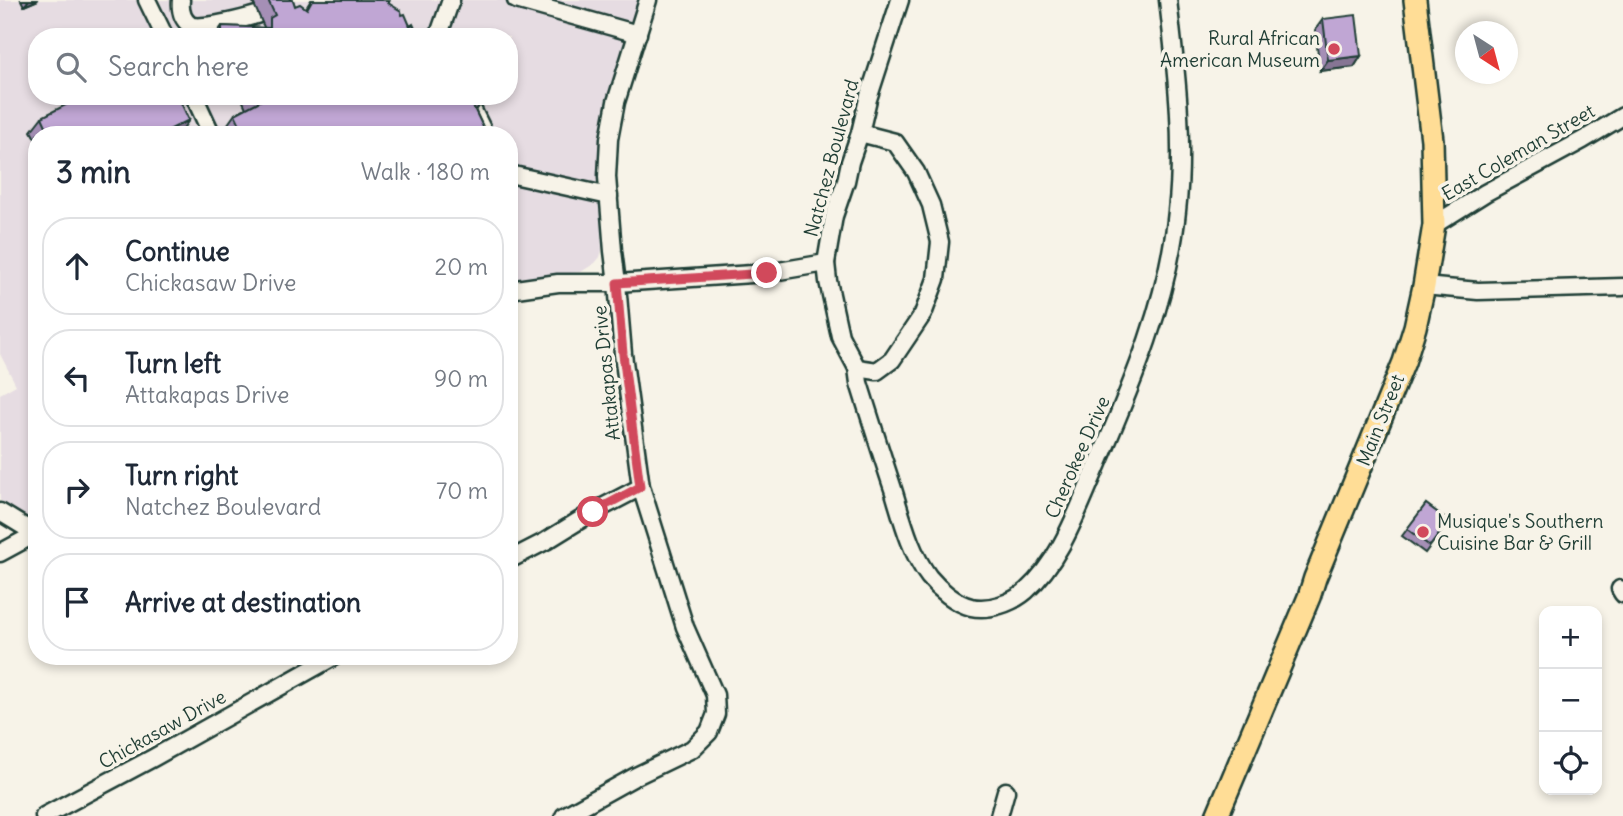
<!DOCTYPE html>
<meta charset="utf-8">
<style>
:root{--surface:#fff;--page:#f6f6f7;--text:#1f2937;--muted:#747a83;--line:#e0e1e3}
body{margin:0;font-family:Delius,sans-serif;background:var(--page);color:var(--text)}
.controls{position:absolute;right:21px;bottom:21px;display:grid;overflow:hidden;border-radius:14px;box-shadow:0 4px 10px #0003}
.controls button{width:63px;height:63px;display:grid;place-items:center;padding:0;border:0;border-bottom:2px solid var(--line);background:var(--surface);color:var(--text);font:35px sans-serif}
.compass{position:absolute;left:1455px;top:21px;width:63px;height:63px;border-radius:50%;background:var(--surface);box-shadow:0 4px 10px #0003;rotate:144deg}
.stop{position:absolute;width:21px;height:21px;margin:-16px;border:5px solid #d1495b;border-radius:50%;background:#fff}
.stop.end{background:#d1495b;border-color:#fff;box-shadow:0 2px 7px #0008}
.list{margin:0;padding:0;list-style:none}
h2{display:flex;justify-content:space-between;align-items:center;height:91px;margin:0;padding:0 28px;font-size:30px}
h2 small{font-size:23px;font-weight:400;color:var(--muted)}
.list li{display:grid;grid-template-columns:46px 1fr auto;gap:21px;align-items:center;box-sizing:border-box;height:98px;margin:0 14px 14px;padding:0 14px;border:2px solid var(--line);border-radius:28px}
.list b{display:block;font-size:26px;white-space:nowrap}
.list p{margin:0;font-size:23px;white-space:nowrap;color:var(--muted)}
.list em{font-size:23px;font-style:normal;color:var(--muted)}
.icon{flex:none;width:38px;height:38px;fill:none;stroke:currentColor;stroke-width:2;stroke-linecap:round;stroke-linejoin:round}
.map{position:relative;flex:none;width:1623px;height:816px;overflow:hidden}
.search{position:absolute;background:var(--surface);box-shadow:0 4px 10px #0003;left:28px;top:28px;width:490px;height:77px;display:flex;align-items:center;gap:18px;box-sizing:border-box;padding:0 24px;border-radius:28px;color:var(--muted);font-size:26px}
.panel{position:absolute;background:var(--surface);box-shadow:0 4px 10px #0003;left:28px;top:126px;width:490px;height:539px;border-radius:28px}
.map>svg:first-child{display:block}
.built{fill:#e6dce2;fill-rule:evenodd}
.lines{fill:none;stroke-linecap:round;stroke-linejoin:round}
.minor-casing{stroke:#1f3d34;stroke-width:21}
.major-casing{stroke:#1f3d34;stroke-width:26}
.minor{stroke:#f7f3e8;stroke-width:16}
.major{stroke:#ffdd96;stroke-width:21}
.wall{fill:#a58fb6;stroke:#1f3d34;stroke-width:2}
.shaded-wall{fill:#867494;stroke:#1f3d34;stroke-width:2}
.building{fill:#c0a6d4;stroke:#1f3d34;stroke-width:2}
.route{stroke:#d1495b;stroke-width:9}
.poi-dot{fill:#d1495b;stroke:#f7f3e8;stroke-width:2.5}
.labels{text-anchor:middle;stroke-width:7;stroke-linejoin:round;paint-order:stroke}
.poi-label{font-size:19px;fill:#1f3d34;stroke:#f7f3e8;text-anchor:end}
.street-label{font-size:19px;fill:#1f3d34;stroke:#f7f3e8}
</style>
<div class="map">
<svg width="1623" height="816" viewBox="0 0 1623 816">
<rect width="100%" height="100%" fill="#f7f3e8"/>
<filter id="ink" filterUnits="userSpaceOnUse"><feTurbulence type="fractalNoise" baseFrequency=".0143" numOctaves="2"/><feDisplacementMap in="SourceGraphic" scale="14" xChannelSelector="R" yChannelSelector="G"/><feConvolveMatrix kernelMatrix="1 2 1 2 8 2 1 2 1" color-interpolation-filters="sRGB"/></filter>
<g filter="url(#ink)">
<path class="built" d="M0,0H639L623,51L600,139L599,151L602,250L600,257L595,263L581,272L509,279V135H37V518L32,520L21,517L13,512L0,500V394L16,385L0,354ZM37,37H509V96H37Z"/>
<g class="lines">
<defs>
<g id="minor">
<polyline points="147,0 165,37"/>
<path d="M181,0C180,9 182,19 190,25C199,31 258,16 269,10C274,8 278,3 282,0"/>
<polyline points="516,0 638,34"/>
<path d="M900,0L868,99L860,133L850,162L846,181L834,216L826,263L828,281L840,336L857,368L859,383C870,418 881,453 893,489C902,518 910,552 929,577C939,589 955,603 971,607C989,611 1012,603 1026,591C1060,561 1076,514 1094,473C1130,389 1168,303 1177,211C1185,141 1176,70 1168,0"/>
<polyline points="438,37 451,0"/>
<polyline points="194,96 212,135"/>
<polyline points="466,96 485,135"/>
<polyline points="509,174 609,196"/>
<polyline points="1434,225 1485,193 1583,140 1623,116"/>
<polyline points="1424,286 1478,291 1623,287"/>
<polyline points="509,290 558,283 617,283 767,273 826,263"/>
<polyline points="857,368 877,371 892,360 923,314 936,279 940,242 931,205 916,172 895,142 860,133"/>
<polyline points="0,512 23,526 37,531"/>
<polyline points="0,553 37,533"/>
<polyline points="509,560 546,541 593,512 641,487"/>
<polyline points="1620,589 1623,594"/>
<polyline points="44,816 153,758 335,656"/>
<polyline points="564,816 636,776 692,749 709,732 716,714 715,695 685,627 641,487 623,354 617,283 613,251 607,177 609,139 616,102 648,0"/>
<polyline points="999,816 1006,791"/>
</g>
<polyline id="major" points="1217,816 1309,597 1315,578 1404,362 1415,327 1424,286 1434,225 1432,140 1415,0"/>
</defs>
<use href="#minor" class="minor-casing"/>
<use href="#major" class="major-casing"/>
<use href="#minor" class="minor"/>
<use href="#major" class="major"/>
</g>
<g class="wall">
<polygon points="21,0 38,0 24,6"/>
<polygon points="252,0 293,0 295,6 306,8 311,0 390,0 388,3 402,15 419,37 214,37 222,26 263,28 264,27"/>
<polygon points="1323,19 1361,56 1354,67 1320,71 1315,30"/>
<polygon points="226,96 486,96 477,109 475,110 484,129 480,135 228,135 225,128 235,114 246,108 241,97"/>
<polygon points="42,117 189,120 178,135 37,135 37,142 31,131"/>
<polygon points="1426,504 1449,521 1425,553 1402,536"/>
</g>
<g class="shaded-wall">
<polygon points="29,0 38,0 24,6"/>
<polygon points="1361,56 1354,67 1320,71 1328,60"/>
<polygon points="483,96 486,96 477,109 460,116 471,102"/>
<polygon points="189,120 179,134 159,135"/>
</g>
<g class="building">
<polygon points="268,0 293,0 295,6 300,4 307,9 312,0 390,0 388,3 401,11 402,15 405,14 410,26 413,24 419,37 222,37 222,26 270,28 270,18 275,15"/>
<polygon points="1356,15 1361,56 1328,60 1323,19"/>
<polygon points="83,96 178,96 189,120 159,135 50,135 42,117"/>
<polygon points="258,96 483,96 471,102 484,129 473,135 245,135 235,114 260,101"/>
<polygon points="1426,504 1449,521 1430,546 1407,529"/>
</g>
</g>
<g class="lines" filter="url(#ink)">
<polyline class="route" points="593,512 640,487 623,354 617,283 767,273"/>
</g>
<g class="poi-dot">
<circle cx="1334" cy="49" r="7"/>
<circle cx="1423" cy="532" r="7"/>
</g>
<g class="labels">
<g class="poi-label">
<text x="1320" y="45">Rural African<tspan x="1320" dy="22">American Museum</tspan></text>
<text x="1437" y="528" text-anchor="start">Musique's Southern<tspan x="1437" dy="22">Cuisine Bar &amp; Grill</tspan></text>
</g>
<g class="street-label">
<text transform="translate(1518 152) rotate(-30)" y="7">East Coleman Street</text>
<text transform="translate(831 158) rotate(-75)" y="7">Natchez Boulevard</text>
<text transform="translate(606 373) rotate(-96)" y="7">Attakapas Drive</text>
<text transform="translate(1380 420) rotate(-68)" y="7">Main Street</text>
<text transform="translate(1077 457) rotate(-66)" y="7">Cherokee Drive</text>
<text transform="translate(162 729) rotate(-29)" y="7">Chickasaw Drive</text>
</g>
</g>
</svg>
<div class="controls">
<button>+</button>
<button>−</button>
<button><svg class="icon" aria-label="locate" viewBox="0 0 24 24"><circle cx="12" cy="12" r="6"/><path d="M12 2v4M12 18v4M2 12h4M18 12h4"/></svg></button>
</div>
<svg class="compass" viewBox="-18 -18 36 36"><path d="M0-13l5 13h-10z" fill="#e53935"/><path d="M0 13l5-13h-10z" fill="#747a83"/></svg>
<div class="stop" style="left:593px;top:512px"></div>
<div class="stop end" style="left:767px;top:273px"></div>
<div class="search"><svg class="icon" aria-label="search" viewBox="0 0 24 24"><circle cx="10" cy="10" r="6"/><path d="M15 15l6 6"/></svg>Search here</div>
<section class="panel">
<h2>3 min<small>Walk · 180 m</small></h2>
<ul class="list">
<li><svg class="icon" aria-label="ahead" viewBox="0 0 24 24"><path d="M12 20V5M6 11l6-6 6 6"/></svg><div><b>Continue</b><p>Chickasaw Drive</p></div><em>20 m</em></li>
<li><svg class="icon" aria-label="left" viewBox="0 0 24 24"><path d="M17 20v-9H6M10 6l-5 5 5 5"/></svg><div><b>Turn left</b><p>Attakapas Drive</p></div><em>90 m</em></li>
<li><svg class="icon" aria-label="right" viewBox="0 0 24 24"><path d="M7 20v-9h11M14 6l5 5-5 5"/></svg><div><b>Turn right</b><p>Natchez Boulevard</p></div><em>70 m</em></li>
<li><svg class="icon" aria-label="arrive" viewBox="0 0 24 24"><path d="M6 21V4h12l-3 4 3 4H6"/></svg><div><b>Arrive at destination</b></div></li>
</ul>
</section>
</div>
